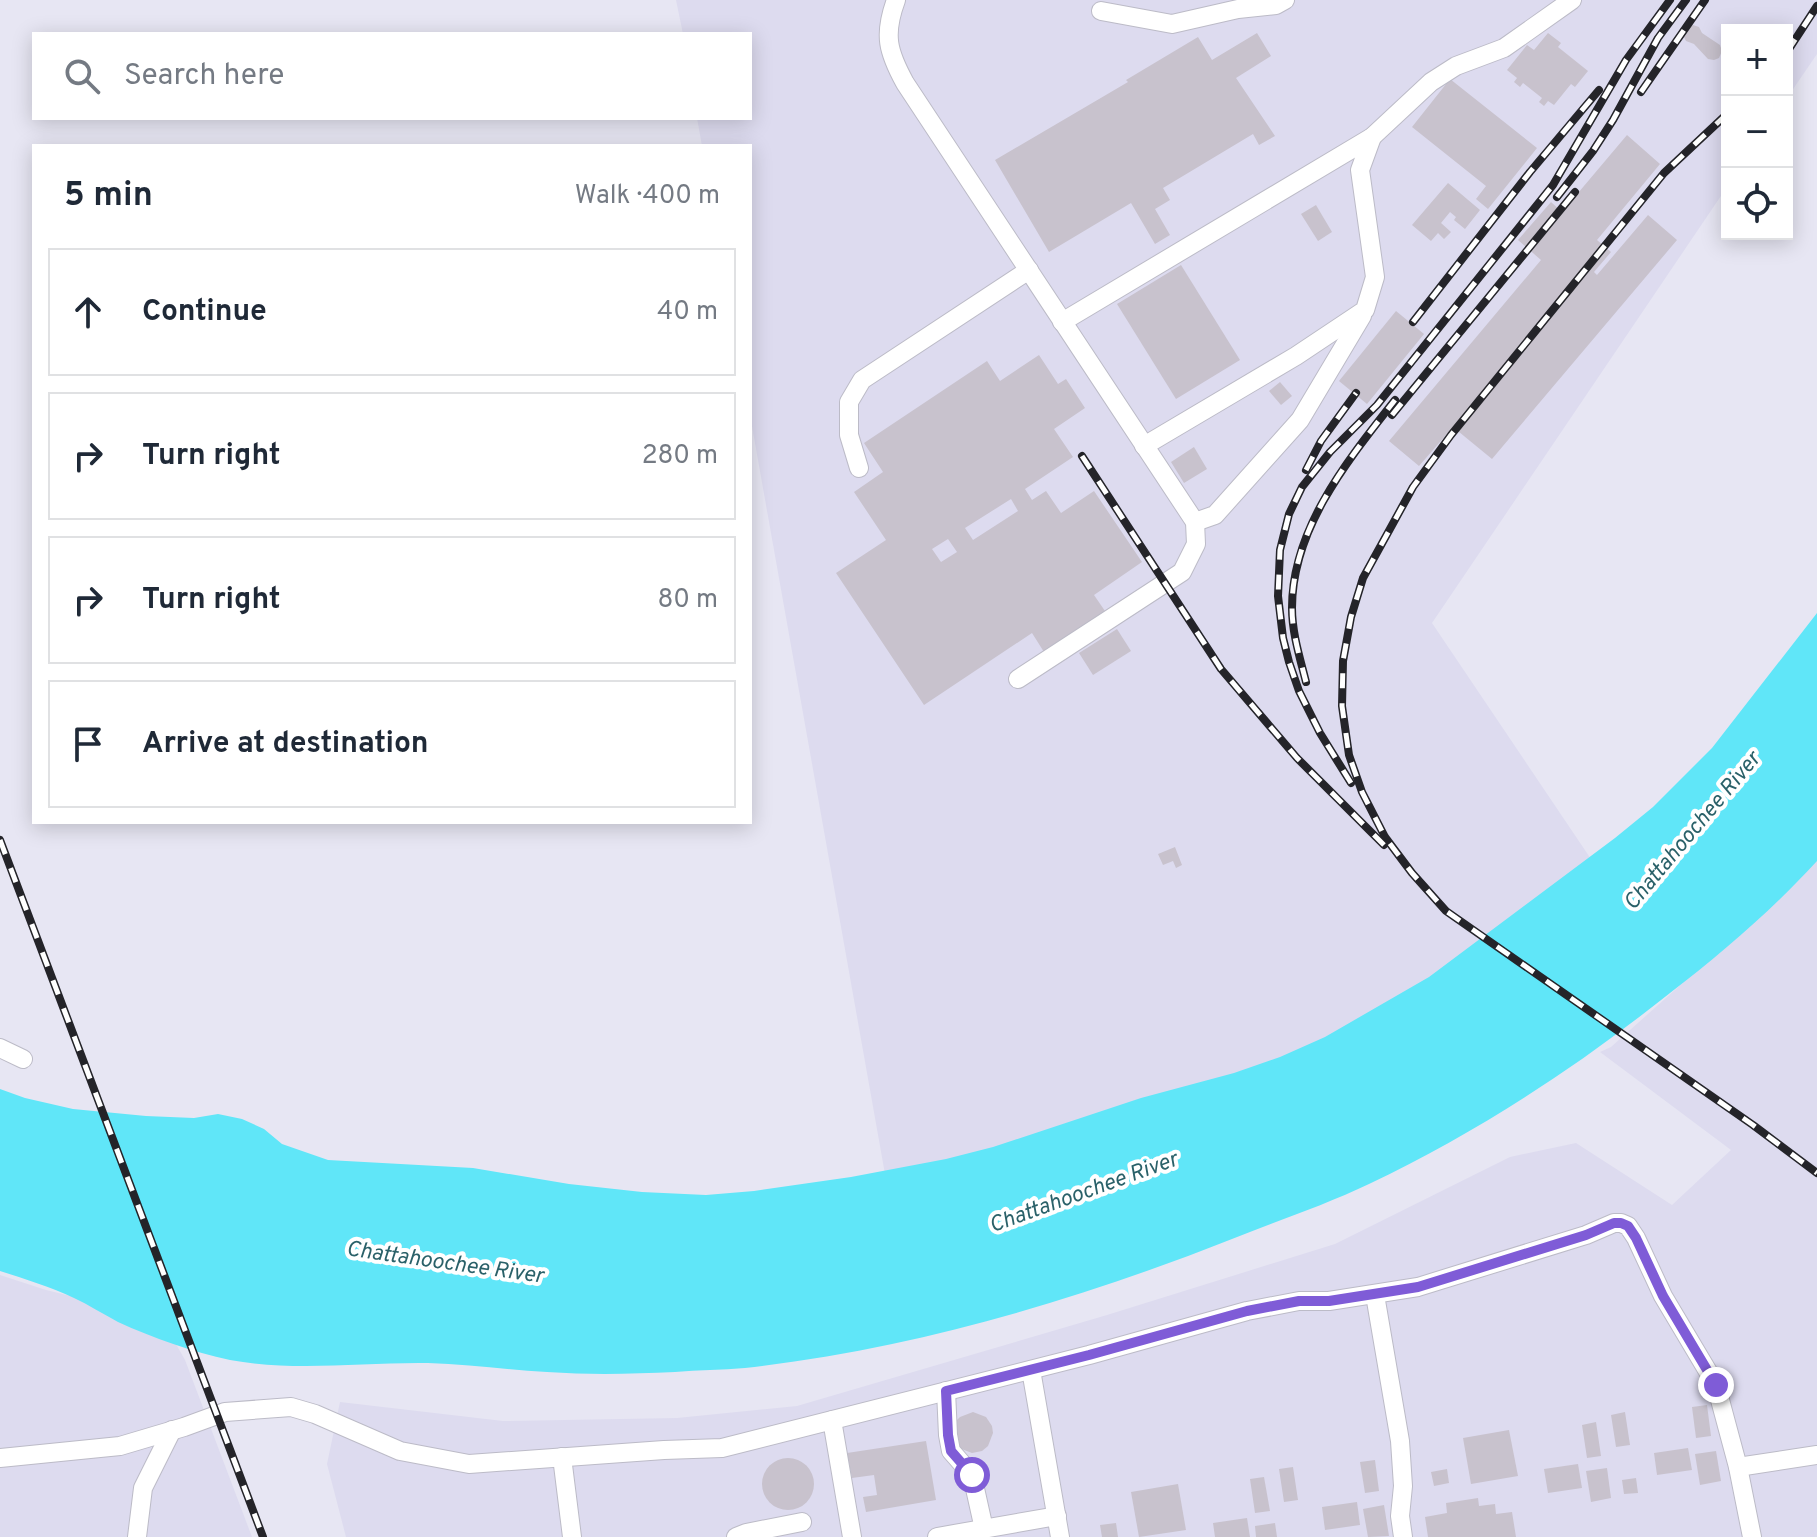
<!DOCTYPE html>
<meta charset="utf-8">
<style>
:root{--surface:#fff;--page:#f6f6f7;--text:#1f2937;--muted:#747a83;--line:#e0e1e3}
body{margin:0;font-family:Overpass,sans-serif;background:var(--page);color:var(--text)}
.controls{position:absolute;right:24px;top:24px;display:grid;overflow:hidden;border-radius:0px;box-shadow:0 4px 20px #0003}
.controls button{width:72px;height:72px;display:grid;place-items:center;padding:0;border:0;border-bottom:2px solid var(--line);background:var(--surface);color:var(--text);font:40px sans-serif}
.stop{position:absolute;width:24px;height:24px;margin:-18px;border:6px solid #7f5cd7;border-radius:50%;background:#fff}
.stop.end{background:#7f5cd7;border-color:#fff;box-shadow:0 2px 8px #0008}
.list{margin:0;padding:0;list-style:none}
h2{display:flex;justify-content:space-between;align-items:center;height:104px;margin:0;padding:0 32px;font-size:34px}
h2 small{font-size:26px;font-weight:400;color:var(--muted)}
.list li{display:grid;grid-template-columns:52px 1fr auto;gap:24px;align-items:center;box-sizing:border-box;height:128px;margin:0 16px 16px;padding:0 16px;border:2px solid var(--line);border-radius:0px}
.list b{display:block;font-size:30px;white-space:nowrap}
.list em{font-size:26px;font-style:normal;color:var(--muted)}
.icon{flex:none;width:44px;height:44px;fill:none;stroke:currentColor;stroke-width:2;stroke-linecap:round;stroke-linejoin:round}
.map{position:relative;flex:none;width:1817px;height:1537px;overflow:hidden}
.search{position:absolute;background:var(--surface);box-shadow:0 4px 20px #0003;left:32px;top:32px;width:720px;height:88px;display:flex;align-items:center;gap:20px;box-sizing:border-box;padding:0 28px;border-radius:0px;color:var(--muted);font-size:30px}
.panel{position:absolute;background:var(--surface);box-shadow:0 4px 20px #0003;left:32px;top:144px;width:720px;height:680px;border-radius:0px}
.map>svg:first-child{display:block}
.built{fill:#dddbef}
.water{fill:#60e6f8}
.building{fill:#c8c2cd;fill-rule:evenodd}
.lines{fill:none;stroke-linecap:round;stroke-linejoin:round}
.minor-casing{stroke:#bcbbc7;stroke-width:20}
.minor{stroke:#fff;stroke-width:18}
.rail-casing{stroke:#242429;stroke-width:8}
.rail{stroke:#fff;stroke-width:5;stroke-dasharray:15;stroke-linecap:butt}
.route{stroke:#7f5cd7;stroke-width:10}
.labels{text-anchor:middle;stroke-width:8;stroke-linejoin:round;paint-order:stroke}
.water-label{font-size:22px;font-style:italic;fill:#2a6169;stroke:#fff}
</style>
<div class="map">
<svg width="1817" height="1537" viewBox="0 0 1817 1537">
<rect width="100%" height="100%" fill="#e7e6f3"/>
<g class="built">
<polygon points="676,0 1817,0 1817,54 1787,98 1787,30 1727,30 1727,187 1432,623 1597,868 1415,1032 888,1191 750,415 750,146 702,146 697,118 750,118 750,34 683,34"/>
<polygon points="1817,852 1817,1537 346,1537 327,1464 340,1402 503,1421 677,1418 797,1406 1107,1315 1335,1244 1510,1157 1576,1143 1672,1205 1731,1150 1600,1052 1611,1047 1788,889"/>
<polygon points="0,1275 46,1290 161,1318 185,1360 252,1537 0,1537"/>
</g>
<path class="water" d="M1817,613V861C1772,910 1723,952 1670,993C1577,1067 1477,1133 1369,1184C1325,1205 1277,1221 1232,1239C1075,1301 912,1349 745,1368C722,1370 698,1370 675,1372C632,1374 590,1375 547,1372C507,1370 468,1364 428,1363C362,1362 296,1372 230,1360C193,1352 153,1338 118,1322C103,1314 89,1305 74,1298C51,1287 25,1279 0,1271V1089L25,1098L73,1109L146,1116L194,1118L218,1114L242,1119L264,1129L282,1144L328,1160L473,1168L569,1184L642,1192L706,1195L754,1191L851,1177L946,1159L993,1147L1141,1098L1234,1073L1280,1057L1325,1037L1429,977L1615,838L1653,807L1712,748Z"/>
<g class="building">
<polygon points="1693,25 1699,27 1702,33 1720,45 1722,51 1719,58 1714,60 1708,59 1694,44 1686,41 1683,35 1685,30"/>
<polygon points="1257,33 1271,56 1236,78 1275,136 1259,145 1253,134 1163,188 1170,200 1155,209 1170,235 1155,244 1131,203 1049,252 995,160 1128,82 1126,80 1198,37 1212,60"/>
<polygon points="1548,33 1561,43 1558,47 1588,71 1575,87 1571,84 1554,105 1548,101 1544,106 1539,102 1542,98 1523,83 1520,87 1514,82 1517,78 1507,70 1527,45 1534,50"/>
<polygon points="1450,79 1537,148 1488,209 1476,199 1486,186 1412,127"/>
<polygon points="1627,135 1660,164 1597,240 1611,252 1594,272 1597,275 1648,215 1677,240 1492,459 1453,427 1419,466 1389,441 1541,260 1518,240 1551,202 1562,212"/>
<polygon points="1448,183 1480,210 1465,229 1454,220 1456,217 1450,212 1441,223 1451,232 1444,239 1438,233 1431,241 1412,225"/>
<polygon points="1316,205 1332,232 1318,241 1301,214"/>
<polygon points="1181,265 1240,360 1176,399 1117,304"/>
<polygon points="1396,311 1424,334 1367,404 1339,381"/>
<path d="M1039,355L1058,384L1066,379L1085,408L1054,429L1073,457L1025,489L1032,500L1046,491L1061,513L1094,491L1142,562L1094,595L1105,611L1044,652L1032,633L924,705L836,573L886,540L854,492L883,472L864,443L987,361L1000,381ZM1011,499L1018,511L973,540L965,528ZM948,539L957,552L941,562L932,549Z"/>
<polygon points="1280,382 1292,396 1281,405 1269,391"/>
<polygon points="1194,447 1207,469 1184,483 1171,462"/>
<polygon points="1117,629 1131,651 1093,675 1079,653"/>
<polygon points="1175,847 1182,865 1176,868 1173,861 1163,865 1158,854"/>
<polygon points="1707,1405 1711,1436 1696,1438 1692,1407"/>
<polygon points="973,1412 986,1417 992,1426 993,1433 988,1446 982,1451 972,1453 959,1448 955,1422 960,1417"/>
<polygon points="1625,1412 1630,1445 1616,1447 1611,1415"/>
<polygon points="1596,1422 1601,1456 1587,1458 1582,1425"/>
<polygon points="1509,1430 1518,1476 1471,1484 1463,1438"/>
<polygon points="926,1441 936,1500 866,1512 863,1497 877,1495 874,1475 852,1478 847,1453"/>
<polygon points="1688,1448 1692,1470 1657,1475 1654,1453"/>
<polygon points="1716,1451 1721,1481 1700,1485 1695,1454"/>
<circle cx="788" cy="1484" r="26"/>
<polygon points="1375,1460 1379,1491 1365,1493 1360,1462"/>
<polygon points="1578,1464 1582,1488 1548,1493 1544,1469"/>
<polygon points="1293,1467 1298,1500 1284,1502 1279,1469"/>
<polygon points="1607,1468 1611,1498 1591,1502 1586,1471"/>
<polygon points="1447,1469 1449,1483 1434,1486 1431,1472"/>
<polygon points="1264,1477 1270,1511 1255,1513 1250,1479"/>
<polygon points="1636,1478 1638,1493 1624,1494 1622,1480"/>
<polygon points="1178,1484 1186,1530 1139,1537 1131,1492"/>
<polygon points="1478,1498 1479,1506 1495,1504 1496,1514 1512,1512 1516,1537 1428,1537 1425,1517 1447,1513 1446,1503"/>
<polygon points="1357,1502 1360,1525 1325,1530 1322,1507"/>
<polygon points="1384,1505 1389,1536 1368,1537 1363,1509"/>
<polygon points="1247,1518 1250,1537 1215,1537 1213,1523"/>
<polygon points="1116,1523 1118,1537 1102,1537 1100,1525"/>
<polygon points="1275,1523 1277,1537 1256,1537 1255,1526"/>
</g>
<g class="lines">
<defs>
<g id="minor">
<path d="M896,0C883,35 888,52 905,83L1195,522L1196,544L1182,572L1018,679"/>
<polyline points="1101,11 1172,24 1238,9 1276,5 1285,0"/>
<polyline points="1062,322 1372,137 1431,82 1456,66 1504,48 1572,0"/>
<polyline points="1144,446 1296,356 1365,310 1375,277 1360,170 1372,137"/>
<polyline points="859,468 849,435 849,402 862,380 1029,270"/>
<polyline points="1195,522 1215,515 1300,420 1362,316"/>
<polyline points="0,1048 23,1059"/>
<polyline points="1375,1295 1400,1441 1403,1486 1400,1516 1403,1537"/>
<polyline points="1031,1370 1060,1537"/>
<polyline points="946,1391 948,1435 951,1451 972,1475 984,1529"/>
<polyline points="832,1420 852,1537"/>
<polyline points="562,1457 572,1537"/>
<polyline points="0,1458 120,1446 184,1427 225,1412 291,1407 315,1414 400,1451 469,1464 664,1450 722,1448 1089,1355 1247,1311 1299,1301 1329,1301 1418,1287 1586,1235 1614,1223 1621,1223 1628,1226 1636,1238 1663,1296 1716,1385 1738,1467 1752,1537"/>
<polyline points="1738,1467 1817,1455"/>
<polyline points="137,1537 143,1488 172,1430"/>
<polyline points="736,1537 746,1533 802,1522"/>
<polyline points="937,1537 1057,1516"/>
</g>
</defs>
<use href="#minor" class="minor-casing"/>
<use href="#minor" class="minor"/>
<defs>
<g id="rail">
<polyline points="1787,52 1817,6"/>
<polyline points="1641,92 1705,0"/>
<polyline points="1727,114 1664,173 1451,435 1413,487 1363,578 1351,617 1343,661 1342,706 1349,755 1362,792 1385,837 1412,873 1446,911 1753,1125 1817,1173"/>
<polyline points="1557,197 1593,151 1613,120 1658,38 1686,0"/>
<polyline points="1413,322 1530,172 1599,90"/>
<polyline points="1392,415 1575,192"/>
<polyline points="1082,456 1221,669 1297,758 1384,845"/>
<polyline points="1306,470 1321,441 1356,393"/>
<path d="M1306,682C1300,658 1292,633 1292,608C1292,528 1348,460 1395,400"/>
<polyline points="1351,783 1320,733 1299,691 1289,662 1283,638 1278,596 1280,550 1289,514 1302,487 1330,452 1377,405 1553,185 1626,60 1670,0"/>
<polyline points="0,840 263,1537"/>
</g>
</defs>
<use href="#rail" class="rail-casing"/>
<use href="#rail" class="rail"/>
</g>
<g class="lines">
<polyline class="route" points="972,1475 951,1451 948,1435 946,1391 1089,1355 1247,1311 1299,1301 1329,1301 1418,1287 1586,1235 1614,1223 1621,1223 1628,1226 1636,1238 1663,1296 1716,1385"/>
</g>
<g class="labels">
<g class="water-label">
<text transform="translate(1691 830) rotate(-50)" y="8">Chattahoochee River</text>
<text transform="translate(1083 1191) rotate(-20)" y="8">Chattahoochee River</text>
<text transform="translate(445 1261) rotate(8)" y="8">Chattahoochee River</text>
</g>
</g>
</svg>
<div class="controls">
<button>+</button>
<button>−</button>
<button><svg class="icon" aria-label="locate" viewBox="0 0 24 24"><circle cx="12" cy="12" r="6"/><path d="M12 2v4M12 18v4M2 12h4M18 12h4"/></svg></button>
</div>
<div class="stop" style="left:972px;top:1475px"></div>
<div class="stop end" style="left:1716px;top:1385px"></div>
<div class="search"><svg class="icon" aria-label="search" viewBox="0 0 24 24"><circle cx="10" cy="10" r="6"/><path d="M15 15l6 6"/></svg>Search here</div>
<section class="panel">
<h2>5 min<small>Walk · 400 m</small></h2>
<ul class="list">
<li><svg class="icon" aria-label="ahead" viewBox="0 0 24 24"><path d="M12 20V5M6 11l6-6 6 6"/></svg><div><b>Continue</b></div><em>40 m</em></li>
<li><svg class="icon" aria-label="right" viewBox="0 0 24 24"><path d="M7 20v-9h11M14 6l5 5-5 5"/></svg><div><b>Turn right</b></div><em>280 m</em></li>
<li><svg class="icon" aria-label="right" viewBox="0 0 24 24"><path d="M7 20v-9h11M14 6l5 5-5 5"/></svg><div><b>Turn right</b></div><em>80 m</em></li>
<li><svg class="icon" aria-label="arrive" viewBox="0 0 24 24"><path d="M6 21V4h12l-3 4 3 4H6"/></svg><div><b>Arrive at destination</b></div></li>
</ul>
</section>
</div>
